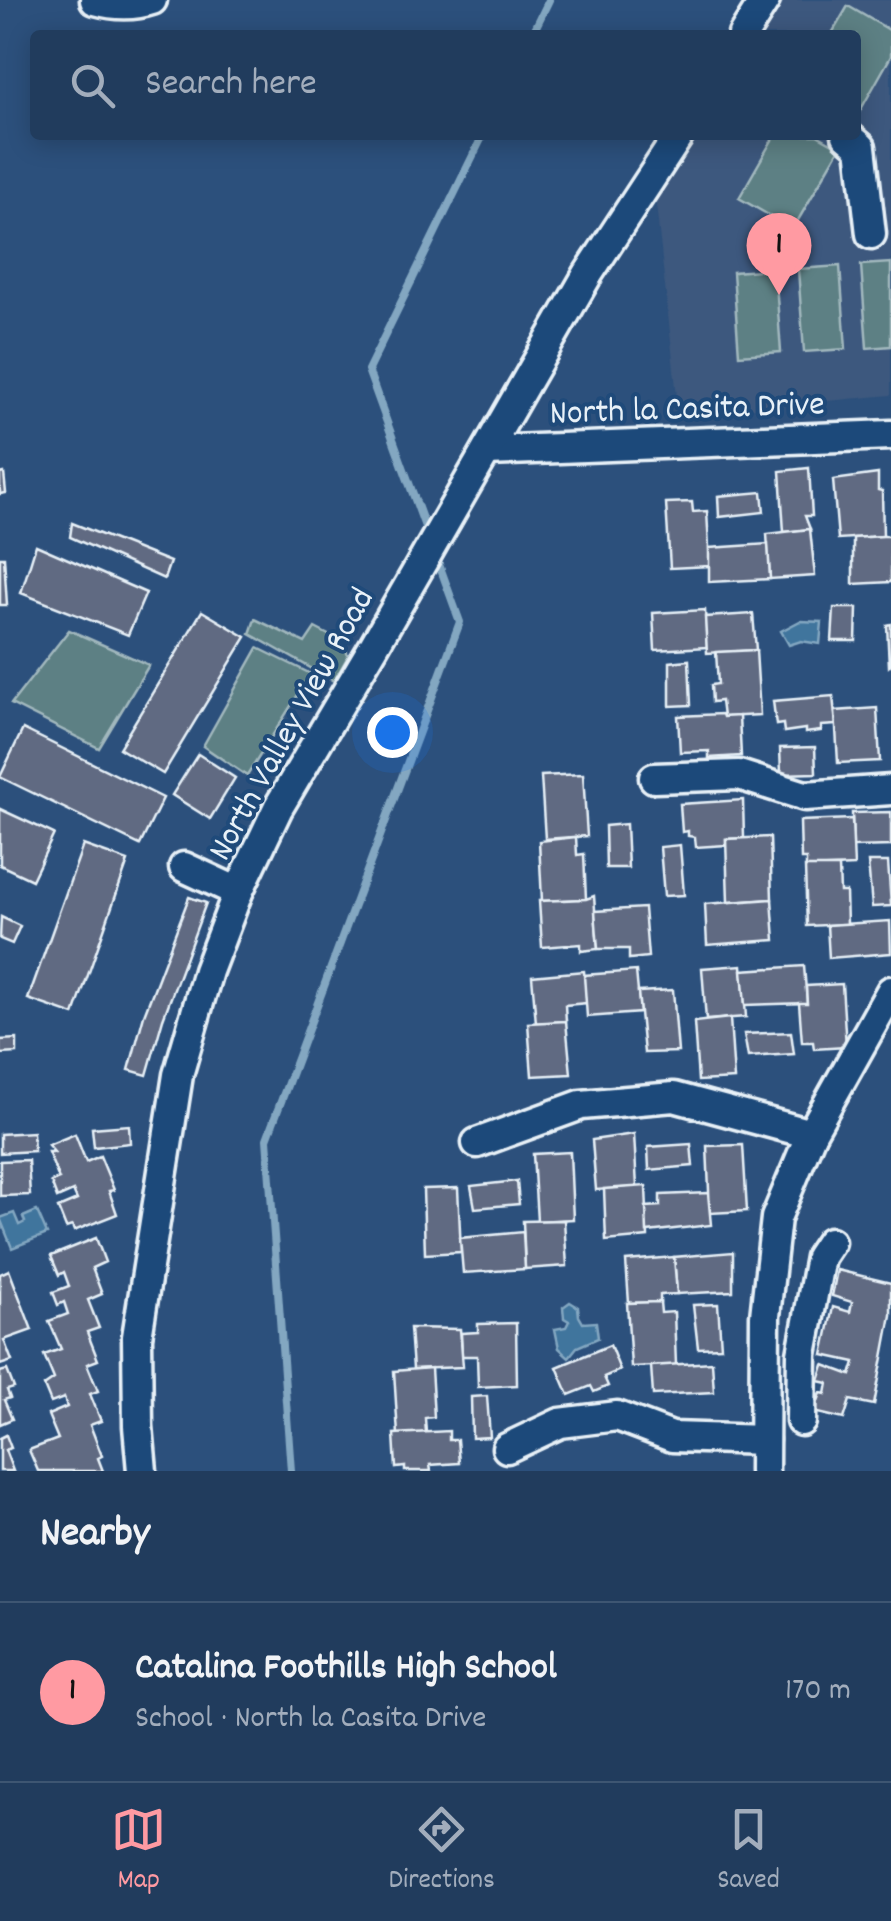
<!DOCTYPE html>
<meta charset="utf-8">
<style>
:root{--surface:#213c5d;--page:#294363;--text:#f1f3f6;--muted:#a2adbc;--line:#3e5672;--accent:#ff9aa2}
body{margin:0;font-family:Dekko,sans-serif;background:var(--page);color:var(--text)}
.you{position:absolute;left:392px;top:732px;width:35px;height:35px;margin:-25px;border:8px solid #fff;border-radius:50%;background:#1a73e8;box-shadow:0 0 0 15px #1a73e833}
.badge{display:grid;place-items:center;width:65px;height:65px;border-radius:50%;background:var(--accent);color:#111;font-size:32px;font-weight:700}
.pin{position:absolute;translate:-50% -82px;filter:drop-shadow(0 2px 5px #0008)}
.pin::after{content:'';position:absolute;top:52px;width:35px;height:30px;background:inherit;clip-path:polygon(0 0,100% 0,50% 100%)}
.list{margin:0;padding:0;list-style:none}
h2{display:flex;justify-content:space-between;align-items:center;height:130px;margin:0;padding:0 40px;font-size:42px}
h2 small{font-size:32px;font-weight:400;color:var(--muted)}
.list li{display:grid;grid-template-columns:65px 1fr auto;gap:30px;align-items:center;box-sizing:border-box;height:180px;padding:0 40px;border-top:2px solid var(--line)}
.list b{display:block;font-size:38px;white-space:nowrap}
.list p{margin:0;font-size:32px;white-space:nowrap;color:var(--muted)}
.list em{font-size:32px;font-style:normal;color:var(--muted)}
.icon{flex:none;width:55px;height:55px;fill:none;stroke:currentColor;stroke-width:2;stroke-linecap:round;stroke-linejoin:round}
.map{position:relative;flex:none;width:891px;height:1471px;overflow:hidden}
.search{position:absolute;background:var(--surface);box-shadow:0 5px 25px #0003;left:30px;right:30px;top:30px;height:110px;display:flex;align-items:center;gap:25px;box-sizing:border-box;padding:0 35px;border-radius:10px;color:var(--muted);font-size:38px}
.sheet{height:310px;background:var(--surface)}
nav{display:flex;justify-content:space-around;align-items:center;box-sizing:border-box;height:140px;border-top:2px solid var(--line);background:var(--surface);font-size:28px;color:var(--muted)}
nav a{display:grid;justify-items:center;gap:5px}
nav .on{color:var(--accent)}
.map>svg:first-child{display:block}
.built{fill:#3c587e}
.green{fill:#5d8084;stroke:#a2b8be;stroke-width:2.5}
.water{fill:#40759d;stroke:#83a7c1;stroke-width:2.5}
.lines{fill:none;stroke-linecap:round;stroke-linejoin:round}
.stream{stroke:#83a7c1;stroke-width:8}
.building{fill:#616a82;stroke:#e8f1f8;stroke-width:2.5}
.minor-casing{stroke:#e8f1f8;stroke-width:35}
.minor{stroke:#1f4a7a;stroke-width:28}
.labels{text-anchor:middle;stroke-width:8;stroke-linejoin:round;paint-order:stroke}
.street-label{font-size:35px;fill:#e8f1f8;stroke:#1f4a7a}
</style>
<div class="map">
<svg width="891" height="1471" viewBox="0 0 891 1471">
<rect width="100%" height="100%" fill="#2c507c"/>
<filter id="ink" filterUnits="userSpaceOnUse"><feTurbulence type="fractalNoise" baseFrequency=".01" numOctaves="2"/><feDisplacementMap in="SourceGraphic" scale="20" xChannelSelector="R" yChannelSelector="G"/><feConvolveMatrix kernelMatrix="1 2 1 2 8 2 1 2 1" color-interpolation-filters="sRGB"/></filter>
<g filter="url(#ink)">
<polygon class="built" points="783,0 891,0 891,395 679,415 655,195 695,135 856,135 856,35 760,35"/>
<g class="green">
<polygon points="848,6 891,31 891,56 856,118 856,35 831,35"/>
<polygon points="775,135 817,135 840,148 793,229 739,198"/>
<polygon points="891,263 891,346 867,348 861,265"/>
<polygon points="840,266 846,349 804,352 798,269"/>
<polygon points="775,269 781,352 739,355 733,272"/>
<polygon points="255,619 305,643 315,628 344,643 348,656 334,681 250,634"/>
<polygon points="69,630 149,665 99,748 11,704"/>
<polygon points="258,648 311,674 247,776 203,746"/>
</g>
<g class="water">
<polygon points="800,621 822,622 820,644 801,641 789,645 781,631"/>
<polygon points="37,1211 47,1234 12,1248 0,1218 14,1213 19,1225 25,1222 23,1217"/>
<polygon points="570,1302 578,1307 579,1316 583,1323 596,1322 598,1338 577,1347 569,1357 559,1348 555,1329 566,1327 569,1321 564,1318 563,1307"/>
</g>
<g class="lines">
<g class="stream">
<polyline points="532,35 549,0"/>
<polyline points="429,538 368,370 483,135"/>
<polyline points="291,1471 267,1139 460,622 436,556"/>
</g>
</g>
<g class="building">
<polygon points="809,468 812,516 805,516 810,529 784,532 780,471"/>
<polygon points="4,473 6,493 0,494 0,474"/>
<polygon points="878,474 878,490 882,491 883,536 838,539 833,480"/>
<polygon points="762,492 764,512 719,517 718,496"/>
<polygon points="692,502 693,512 707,511 710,566 670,568 666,503"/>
<polygon points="72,523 170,562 164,579 70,537"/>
<polygon points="810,529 815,576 770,579 767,534"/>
<polygon points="883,536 891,536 891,582 853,584 853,538"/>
<polygon points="768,544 770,579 709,582 709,548"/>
<polygon points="36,545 146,593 128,635 21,593"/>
<polygon points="0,557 4,557 7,605 0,605"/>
<polygon points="834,608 857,608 856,641 832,641"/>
<polygon points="705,610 707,647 655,650 653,613"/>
<polygon points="202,611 246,637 163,774 119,748"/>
<polygon points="753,614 756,650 707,653 705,617"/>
<polygon points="891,624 891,664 889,666 887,625"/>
<polygon points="756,650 760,715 723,717 721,701 712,702 711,685 718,684 716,652"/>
<polygon points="689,660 691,705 670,706 670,662"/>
<polygon points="833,696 836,725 821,726 821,731 805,733 805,729 784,732 783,724 776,725 773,701"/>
<polygon points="877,708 880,761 838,763 835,711"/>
<polygon points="722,714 723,717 739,716 741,756 709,758 709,751 680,752 678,716"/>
<polygon points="23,729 163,798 140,845 0,777"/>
<polygon points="815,747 816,773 781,774 780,748"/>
<polygon points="198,754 235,778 210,819 172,795"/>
<polygon points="583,774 587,836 545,839 541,776"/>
<polygon points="743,800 744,838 726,839 726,845 696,847 695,837 688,836 688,831 682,832 680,804"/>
<polygon points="0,809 54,834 32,880 0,865"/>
<polygon points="891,812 891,846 853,847 852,813"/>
<polygon points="852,819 854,866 806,868 806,859 801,859 800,821"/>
<polygon points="626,824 628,868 606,868 605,826"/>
<polygon points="576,837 577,855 584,854 586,899 542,901 539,841"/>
<polygon points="770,837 772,899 728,902 726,839"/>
<polygon points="83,845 128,861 74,1015 28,999"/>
<polygon points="680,845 684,895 664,896 660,847"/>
<polygon points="868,862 888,862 891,906 872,907"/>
<polygon points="805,867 839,867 840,892 846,892 847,924 807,926"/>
<polygon points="594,896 598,949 581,951 581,944 542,947 539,901 586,899"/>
<polygon points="189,897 206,903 163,1019 147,1075 129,1070 144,1015"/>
<polygon points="772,899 775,940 707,945 705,904"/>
<polygon points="644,908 648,957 629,959 629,949 598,949 595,911"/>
<polygon points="1,917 20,926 12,944 0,939"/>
<polygon points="890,921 891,953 829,958 827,925"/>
<polygon points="742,965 746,1017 706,1020 702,968"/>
<polygon points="804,966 807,1003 745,1005 742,970"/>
<polygon points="584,971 587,1003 565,1005 566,1021 536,1023 532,976"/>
<polygon points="636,971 640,1013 587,1017 584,975"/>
<polygon points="842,984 846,1047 814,1049 813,1042 802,1042 799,1003 807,1003 806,986"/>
<polygon points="673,990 678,1052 644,1053 638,992"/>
<polygon points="730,1018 734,1079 698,1081 694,1022"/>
<polygon points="566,1021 571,1074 532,1076 528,1023"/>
<polygon points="791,1032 794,1054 748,1057 744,1034"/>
<polygon points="17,1039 17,1053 0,1054 0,1040"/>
<polygon points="129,1125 130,1143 94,1147 92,1128"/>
<polygon points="33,1132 34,1151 0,1153 0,1134"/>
<polygon points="75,1134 86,1162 100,1156 114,1190 109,1191 117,1214 74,1231 72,1226 66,1228 58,1208 77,1200 73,1191 57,1198 51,1182 59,1179 48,1152 54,1152 48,1145"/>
<polygon points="634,1134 637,1187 596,1190 592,1140"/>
<polygon points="691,1144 693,1166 649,1170 648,1147"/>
<polygon points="743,1145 747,1211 710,1213 707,1146"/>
<polygon points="570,1152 573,1219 537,1221 533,1154"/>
<polygon points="28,1160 30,1195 0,1196 0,1161"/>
<polygon points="517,1181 519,1204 475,1208 471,1186"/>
<polygon points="646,1186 648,1237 606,1241 604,1189"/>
<polygon points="458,1188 461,1252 425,1254 423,1189"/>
<polygon points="708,1193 711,1225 647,1232 646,1207 660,1206 660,1195"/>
<polygon points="564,1220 567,1266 525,1269 523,1221"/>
<polygon points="523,1232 525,1269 463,1273 460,1238"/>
<polygon points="96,1238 105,1262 92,1268 102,1294 88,1300 99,1328 87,1332 98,1360 87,1364 98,1391 90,1394 101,1421 90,1425 102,1456 98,1458 103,1471 38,1471 29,1450 58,1439 48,1415 67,1407 64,1398 51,1403 44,1386 54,1379 44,1355 61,1349 49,1321 68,1314 64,1302 58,1305 53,1292 69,1286 64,1272 59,1275 51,1256"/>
<polygon points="733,1252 733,1291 677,1294 674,1257"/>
<polygon points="674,1257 677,1294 660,1295 660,1302 629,1303 626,1261"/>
<polygon points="9,1270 32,1330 4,1340 12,1361 0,1365 0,1274"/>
<polygon points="837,1270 891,1283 891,1315 874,1405 850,1400 844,1419 814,1412 821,1393 826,1394 828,1383 819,1381 824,1365 851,1375 855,1362 823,1355 833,1307 850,1312 852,1302 832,1296"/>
<polygon points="660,1302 661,1313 674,1312 676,1365 631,1367 627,1303"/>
<polygon points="718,1304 721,1347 698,1348 693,1305"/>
<polygon points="516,1323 517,1385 478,1387 477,1356 462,1356 461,1333 478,1332 478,1324"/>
<polygon points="410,1328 460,1329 463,1367 413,1369"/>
<polygon points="610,1345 620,1370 604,1377 608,1386 594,1392 591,1386 569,1395 557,1367"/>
<polygon points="712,1362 714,1392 653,1395 651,1366"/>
<polygon points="431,1368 434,1417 425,1418 426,1433 398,1435 394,1371"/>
<polygon points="7,1370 14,1388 7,1390 10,1398 4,1400 12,1419 0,1424 0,1372"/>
<polygon points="487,1396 490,1437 472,1438 471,1397"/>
<polygon points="449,1431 449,1440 457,1440 459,1463 430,1465 431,1471 405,1471 405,1467 396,1468 394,1434"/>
<polygon points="6,1435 11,1448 5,1450 13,1471 0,1471 0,1438"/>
</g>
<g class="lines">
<defs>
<g id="minor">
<path d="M95,0C113,5 134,6 152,0"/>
<polyline points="743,35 765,0"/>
<polyline points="847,135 861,147 871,234"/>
<polyline points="487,451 891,435"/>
<polyline points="654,778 739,775 805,796 891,790"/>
<polyline points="184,867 238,892"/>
<polyline points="477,1143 581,1105 674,1097 811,1134"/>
<polyline points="801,1421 802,1354 820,1257 830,1242"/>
<polyline points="507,1448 560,1423 617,1416 672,1437 764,1440"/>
<polyline points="142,1471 138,1426 137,1337 178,1075 208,971 238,892 278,808 374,646 588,274 679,135"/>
<polyline points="764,1471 765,1316 776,1218 811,1134 891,991"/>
</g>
</defs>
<use href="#minor" class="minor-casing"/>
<use href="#minor" class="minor"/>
</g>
</g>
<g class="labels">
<g class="street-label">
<text transform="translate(687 406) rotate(-2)" y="12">North la Casita Drive</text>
<text transform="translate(289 723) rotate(-61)" y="12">North Valley View Road</text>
</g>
</g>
</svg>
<div class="you"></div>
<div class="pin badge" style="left:779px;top:295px">1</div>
<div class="search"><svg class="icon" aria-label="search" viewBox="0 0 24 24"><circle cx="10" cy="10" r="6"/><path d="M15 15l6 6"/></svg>Search here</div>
</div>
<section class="sheet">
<h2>Nearby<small></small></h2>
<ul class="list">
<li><span class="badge">1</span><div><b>Catalina Foothills High School</b><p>School · North la Casita Drive</p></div><em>170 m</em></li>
</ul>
</section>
<nav>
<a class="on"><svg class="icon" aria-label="map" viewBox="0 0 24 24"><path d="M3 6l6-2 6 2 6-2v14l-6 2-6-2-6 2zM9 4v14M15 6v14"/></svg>Map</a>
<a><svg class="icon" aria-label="directions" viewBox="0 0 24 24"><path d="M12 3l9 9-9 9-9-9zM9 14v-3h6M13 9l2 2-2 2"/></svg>Directions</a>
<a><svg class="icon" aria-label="saved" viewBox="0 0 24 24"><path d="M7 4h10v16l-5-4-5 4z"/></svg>Saved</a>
</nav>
